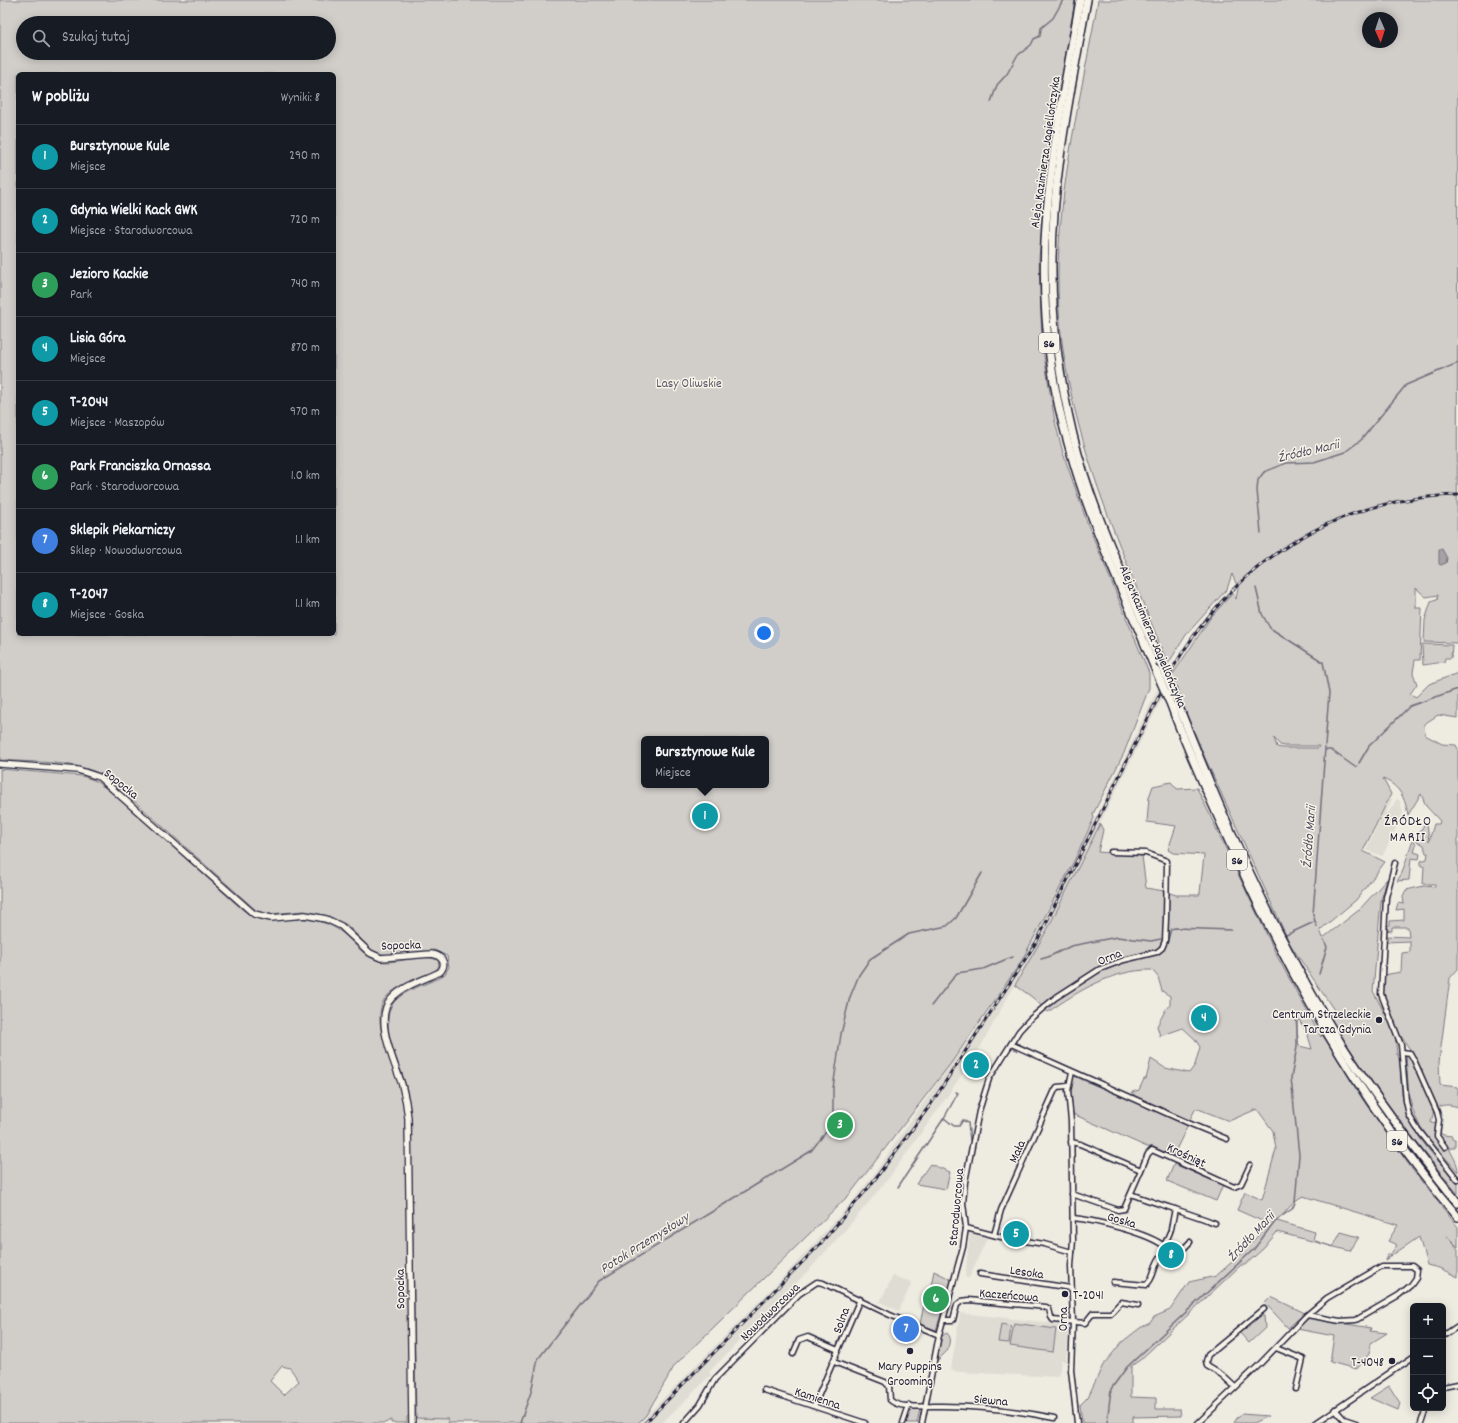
<!DOCTYPE html>
<html lang="pl">
<meta charset="utf-8">
<style>
:root{--surface:#171b24;--page:#20242c;--text:#f1f3f6;--muted:#9ea1a6;--line:#363941;--accent:#8c9099}
body{margin:0;font-family:Dekko,sans-serif;background:var(--page);color:var(--text)}
.controls{position:absolute;right:12px;bottom:12px;display:grid;overflow:hidden;border-radius:6px;box-shadow:0 2px 10px #0003}
.controls button{width:36px;height:36px;display:grid;place-items:center;padding:0;border:0;border-bottom:1px solid var(--line);background:var(--surface);color:var(--text);font:20px sans-serif}
.compass{position:absolute;left:1362px;top:12px;width:36px;height:36px;border-radius:50%;background:var(--surface);box-shadow:0 2px 10px #0003;rotate:177deg}
.you{position:absolute;left:764px;top:633px;width:14px;height:14px;margin:-10px;border:3px solid #fff;border-radius:50%;background:#1a73e8;box-shadow:0 0 0 6px #1a73e833}
.badge{display:grid;place-items:center;width:26px;height:26px;border-radius:50%;background:var(--accent);color:#fff;font-size:13px;font-weight:700}
.pin{position:absolute;translate:-50% -50%;border:2px solid #fff;box-shadow:0 1px 4px #0006}
.popup{position:absolute;left:641px;top:736px;width:128px;height:52px;box-sizing:border-box;display:grid;place-content:center;border-radius:6px;background:var(--surface);filter:drop-shadow(0 1px 3px #0005);font-size:13px;white-space:nowrap;color:var(--muted)}
.popup b{font-size:15px;color:var(--text)}
.popup::after{content:'';position:absolute;left:50%;top:100%;margin-left:-8px;border:8px solid transparent;border-top-color:var(--surface)}
.list{margin:0;padding:0;list-style:none}
h2{display:flex;justify-content:space-between;align-items:center;height:52px;margin:0;padding:0 16px;font-size:17px}
h2 small{font-size:13px;font-weight:400;color:var(--muted)}
.list li{display:grid;grid-template-columns:26px 1fr auto;gap:12px;align-items:center;box-sizing:border-box;height:64px;padding:0 16px;border-top:1px solid var(--line)}
.list b{display:block;font-size:15px;white-space:nowrap}
.list p{margin:0;font-size:13px;white-space:nowrap;color:var(--muted)}
.list em{font-size:13px;font-style:normal;color:var(--muted)}
.icon{flex:none;width:22px;height:22px;fill:none;stroke:currentColor;stroke-width:2;stroke-linecap:round;stroke-linejoin:round}
.map{position:relative;flex:none;width:1458px;height:1423px;overflow:hidden}
.search{position:absolute;background:var(--surface);box-shadow:0 2px 10px #0003;left:16px;top:16px;width:320px;height:44px;display:flex;align-items:center;gap:10px;box-sizing:border-box;padding:0 14px;border-radius:22px;color:var(--muted);font-size:15px}
.panel{position:absolute;background:var(--surface);box-shadow:0 2px 10px #0003;left:16px;top:72px;width:320px;height:564px;border-radius:6px}
.map>svg:first-child{display:block}
.built{fill:#dfdcd4}
.green{fill:#d1cdc9;stroke:#7a7882;fill-rule:evenodd}
.water{fill:#a6a3a6;stroke:#716f7b}
.lines{fill:none;stroke-linecap:round;stroke-linejoin:round}
.stream{stroke:#716f7b;stroke-width:1.5}
.street-casing{stroke:#22223b;stroke-width:7}
.secondary-casing{stroke:#22223b;stroke-width:8}
.highway-casing{stroke:#22223b;stroke-width:10}
.street{stroke:#f7f3e8;stroke-width:4}
.secondary{stroke:#f7f3e8;stroke-width:5.5}
.highway{stroke:#f7f3e8;stroke-width:7}
.rail-casing{stroke:#22223b;stroke-width:3}
.rail{stroke:#f7f3e8;stroke-width:1.5;stroke-dasharray:4.5;stroke-linecap:butt}
.highway-bridge-casing{stroke:#22223b;stroke-width:10;stroke-linecap:butt}
.highway-bridge{stroke:#f7f3e8;stroke-width:7}
.poi-dot{fill:#22223b;stroke:#f7f3e8;stroke-width:1.5}
.labels{text-anchor:middle;stroke-width:3;stroke-linejoin:round;paint-order:stroke}
.shield{fill:#f7f3e8;stroke:#62616f;stroke-width:1}
.shield-label{font-size:12px;font-weight:bold;fill:#22223b}
.street-label{font-size:13px;fill:#22223b;stroke:#f7f3e8}
.park-label{font-size:13px;fill:#575566;stroke:#f7f3e8}
.poi-label{font-size:13px;fill:#22223b;stroke:#f7f3e8;text-anchor:end}
.water-label{font-size:14px;font-style:italic;fill:#504f60;stroke:#f7f3e8}
.neighbourhood-label{font-size:14px;letter-spacing:1px;fill:#22223b;stroke:#f7f3e8}
</style>
<div class="map">
<svg width="1458" height="1423" viewBox="0 0 1458 1423">
<rect width="100%" height="100%" fill="#eeebe1"/>
<filter id="ink" filterUnits="userSpaceOnUse"><feTurbulence type="fractalNoise" baseFrequency=".025" numOctaves="2"/><feDisplacementMap in="SourceGraphic" scale="8" xChannelSelector="R" yChannelSelector="G"/><feConvolveMatrix kernelMatrix="1 2 1 2 8 2 1 2 1" color-interpolation-filters="sRGB"/></filter>
<g filter="url(#ink)">
<g class="built">
<polygon points="1159,686 1163,696 1039,946 1005,1002 982,1044 942,1104 888,1179 854,1220 810,1269 709,1372 711,1375 662,1423 639,1423 786,1274 851,1203 872,1177 951,1063 970,1039 1021,962 1092,826"/>
<polygon points="1389,798 1392,799 1386,813 1388,813 1397,799 1400,801 1403,813 1383,855 1382,856 1366,850"/>
<polygon points="970,1233 987,1238 969,1278 965,1277"/>
<polygon points="893,1276 912,1282 899,1311 880,1302"/>
<polygon points="960,1313 1069,1325 1066,1362 1061,1360 1059,1377 959,1372 951,1370"/>
<polygon points="416,1418 448,1419 448,1423 417,1423"/>
</g>
<g class="green">
<path d="M0,0H1075L1049,152L1039,258L1042,344L1055,422L1063,453L1088,525L1149,673V688L1124,753L1093,814L1094,818L1074,861L1021,962L951,1063L850,1194L675,1365L646,1415L638,1423H448V1419L416,1418L411,1118C410,1105 408,1092 404,1079C397,1058 376,1017 397,999C410,987 431,984 445,974L449,967L447,956L434,950L393,955L381,954L372,950L347,925L329,916L304,911L269,914L257,911L112,781C83,759 35,763 0,760ZM23,23H329V53H23ZM18,74H334V634H18ZM644,739H766V785H644Z"/>
<path d="M1098,0H1458L1457,643L1424,642L1425,620L1431,602L1437,600L1438,595L1426,597L1416,588V608H1422L1420,660H1415L1413,673L1417,684L1410,694L1416,697L1429,684L1458,673V718L1438,715L1424,724L1425,735L1442,744L1456,745L1458,749V969L1450,978L1439,1062L1440,1085L1458,1087V1107C1449,1104 1442,1104 1434,1109L1431,1123L1437,1124L1439,1137V1131L1443,1135L1452,1136V1139H1455V1148H1449C1453,1157 1458,1163 1458,1172C1444,1155 1424,1137 1415,1116C1407,1097 1408,1075 1406,1055H1409L1410,1057L1414,1055L1398,1032L1382,994L1383,975L1401,972L1402,953L1410,952V941L1385,942V936L1409,937L1408,927H1392V931L1386,930V926L1390,925V921L1404,920V909L1396,910L1398,903L1404,904L1403,896L1406,890L1424,886L1435,887V884H1423L1424,866H1421V861L1427,859L1428,853H1426L1424,845L1415,840L1425,823H1427L1429,841L1434,824H1439L1440,821L1426,806L1421,794L1408,815C1405,798 1400,786 1383,779L1391,794L1363,851L1385,862L1356,900L1320,930L1323,938L1359,910L1387,879L1381,901L1373,991L1395,1033L1397,1055H1400C1401,1072 1400,1091 1405,1108C1411,1134 1441,1163 1458,1184V1194L1384,1102L1329,1018L1334,1010L1290,944L1206,760L1171,677L1211,617L1233,593L1236,599L1238,588L1232,574L1227,589L1186,635L1168,664C1118,540 1058,416 1058,279C1058,185 1082,93 1098,0ZM1368,18H1392V42H1368ZM1274,738L1280,745L1284,746H1319L1318,748H1282L1277,747Z"/>
<polygon points="1422,644 1452,645 1451,658 1445,658 1444,662 1423,665"/>
<path d="M0,769L82,776L94,780L114,794L243,910C264,927 274,919 297,919C307,918 318,921 327,924C351,932 361,962 387,962C400,962 429,953 438,961L439,965L437,969C421,979 399,983 386,997C369,1017 392,1064 399,1085C402,1096 404,1108 405,1119L409,1387V1415L407,1417V1423H391V1420L385,1423H0ZM282,1366L290,1368L299,1381L284,1395L270,1381Z"/>
<path d="M1171,782L1177,789L1197,788L1277,956L1321,1037L1322,1034L1363,1100L1414,1172L1458,1227V1247L1447,1236L1458,1249V1277L1439,1268L1427,1265L1419,1237L1385,1260L1388,1254L1390,1255L1397,1245L1388,1241L1398,1225L1303,1196C1292,1201 1286,1213 1277,1221L1315,1232L1313,1240L1333,1247L1341,1232L1359,1237L1350,1251L1277,1232L1264,1248L1245,1265H1241L1140,1360L1131,1366V1397L1156,1398V1409H1180L1181,1416L1133,1417V1423H1082L1080,1405L1088,1397L1103,1365L1122,1342L1140,1328L1150,1323L1154,1317L1170,1310L1189,1282L1216,1276L1240,1255L1269,1224L1237,1210L1245,1192L1262,1200L1276,1149L1273,1131L1257,1109L1229,1121L1196,1108L1189,1121L1136,1097L1132,1092L1139,1090L1144,1079H1146L1151,1059L1165,1068L1189,1073L1195,1065L1200,1047L1195,1039L1183,1028L1160,1036L1157,1026L1166,1009L1170,1004V996L1162,991L1158,977L1152,970C1114,969 1078,991 1048,1012L1032,997L1015,985L1047,930L1100,824L1103,830L1098,852L1142,856L1146,888L1164,891L1176,895H1199L1200,893L1204,855L1173,853L1168,850L1176,826L1147,822L1149,797L1153,786ZM1295,1014L1307,1032L1312,1049L1299,1046Z"/>
<polygon points="1413,839 1416,844 1414,852 1420,854 1419,859 1411,858 1409,880 1397,881 1402,873"/>
<path d="M1312,1001C1357,1073 1403,1143 1458,1208V1211L1416,1160L1355,1075Z"/>
<polygon points="1074,1076 1188,1125 1173,1156 1153,1147 1147,1147 1073,1114 1070,1084"/>
<polygon points="930,1164 950,1172 946,1189 916,1184"/>
<polygon points="1174,1164 1223,1185 1216,1201 1167,1181"/>
<polygon points="934,1271 952,1280 936,1330 920,1324 927,1290 930,1290"/>
<polygon points="1271,1297 1305,1313 1288,1328 1265,1303"/>
<polygon points="1258,1316 1264,1316 1265,1328 1249,1343 1239,1332"/>
<polygon points="1310,1318 1371,1328 1370,1331 1387,1333 1371,1343 1369,1354 1356,1369 1330,1362 1334,1336 1297,1329 1306,1320"/>
<polygon points="1014,1323 1056,1329 1053,1352 1010,1346"/>
<polygon points="1001,1324 1011,1326 1009,1343 998,1342"/>
<polygon points="947,1333 950,1337 948,1350 937,1361 941,1336"/>
<polygon points="1389,1386 1400,1403 1398,1410 1370,1398"/>
<polygon points="911,1407 920,1409 917,1423 905,1423"/>
<polygon points="1242,1414 1268,1416 1253,1423 1234,1423 1237,1417"/>
</g>
<polygon class="water" points="1439,549 1442,549 1447,558 1446,563 1441,565 1439,564"/>
<g class="lines">
<g class="stream">
<polyline points="991,102 997,85 1007,74 1017,56 1031,45 1034,39 1040,36 1041,28 1053,18 1063,0"/>
<polyline points="1261,533 1257,490 1258,480 1264,472 1286,463 1314,462 1345,452 1361,440 1406,385 1458,363"/>
<polyline points="1256,588 1262,614 1270,628 1323,662 1329,693 1325,746"/>
<polyline points="1326,750 1331,750 1355,767 1357,766"/>
<polyline points="1359,763 1369,746 1410,706 1458,689"/>
<polyline points="1317,927 1313,915 1325,748"/>
<polyline points="1286,935 1314,922"/>
<polyline points="1168,940 1171,929 1175,928 1231,930"/>
<polyline points="1041,959 1048,957 1071,946 1117,937 1151,941 1161,939"/>
<polyline points="1319,974 1327,947 1324,940"/>
<polyline points="931,1006 957,973 983,969 1007,959 1013,957"/>
<polyline points="944,1118 954,1126 959,1126 963,1120 968,1123 970,1140"/>
<polyline points="819,1141 833,1123 833,1088 841,1034 850,997 859,975 870,959 909,934 947,926 956,918 982,873"/>
<polyline points="898,1187 944,1118 958,1093 956,1092"/>
<polyline points="520,1423 531,1392 538,1359 599,1281 811,1151 818,1142"/>
<polyline points="1107,1423 1111,1389 1127,1367 1254,1249 1275,1221 1292,1209 1295,1203 1299,1155 1291,1078 1297,1047 1297,1019"/>
</g>
<defs>
<g id="street">
<polyline points="1395,863 1386,897 1381,994 1401,1045 1406,1101 1409,1115 1416,1127 1458,1180"/>
<polyline points="1011,1044 1193,1125 1227,1139"/>
<polyline points="1402,1052 1410,1053 1414,1060 1437,1112 1439,1120 1437,1136 1445,1147"/>
<polyline points="1072,1072 1068,1091 1071,1121 1073,1240 1071,1266 1073,1322 1071,1370 1077,1423"/>
<polyline points="1071,1142 1080,1144 1141,1170"/>
<polyline points="1072,1194 1118,1210 1124,1209 1148,1154 1152,1150 1234,1187 1241,1184 1250,1165"/>
<path d="M1131,1194C1159,1205 1187,1212 1215,1223"/>
<path d="M1073,1218C1094,1220 1148,1233 1164,1246L1163,1254L1169,1260H1173L1190,1242"/>
<polyline points="966,1228 1001,1237 1044,1244 1072,1252"/>
<polyline points="1171,1229 1175,1209"/>
<polyline points="994,1235 1001,1210 1055,1090 1057,1087 1068,1086"/>
<polyline points="1164,1246 1170,1232"/>
<polyline points="980,1274 1071,1288"/>
<path d="M1113,1282L1146,1285C1156,1277 1152,1265 1163,1254"/>
<polyline points="944,1320 953,1320 957,1305 962,1301 969,1300 1046,1307 1049,1309 1051,1317 1053,1320 1085,1323 1093,1313 1111,1313 1121,1302 1138,1305"/>
<polyline points="1443,1336 1458,1326"/>
<polyline points="1276,1348 1303,1359 1296,1389"/>
<polyline points="793,1354 799,1340 808,1337 838,1350"/>
<path d="M834,1362L885,1382L889,1386L890,1400C900,1409 920,1406 932,1406C973,1405 1014,1410 1054,1418"/>
<polyline points="1235,1387 1222,1375 1207,1366 1206,1361 1208,1355 1264,1309"/>
<polyline points="1443,1387 1458,1384"/>
<polyline points="764,1390 865,1423"/>
<polyline points="814,1406 860,1299"/>
<polyline points="1335,1409 1344,1419 1356,1423"/>
<polyline points="684,1423 700,1405 715,1379 799,1294 817,1282 823,1283 890,1315 939,1335"/>
<polyline points="903,1423 909,1405"/>
<polyline points="922,1423 939,1335 963,1247 966,1228 963,1203 965,1182 979,1111 989,1079 1019,1031 1029,1020 1055,998 1100,969 1124,960 1157,952 1162,948 1165,941 1166,918 1167,861 1146,853 1111,852"/>
<polyline points="1198,1423 1258,1366 1307,1315 1327,1298 1382,1266 1412,1266 1417,1270 1416,1278 1411,1285 1399,1295 1356,1320 1340,1321 1307,1315"/>
<polyline points="1316,1423 1413,1357"/>
<polyline points="1421,1423 1426,1408"/>
</g>
<path id="secondary" d="M0,764L78,770L99,777L254,914L271,918L305,915L326,919L341,926L370,953L381,958L431,954C441,955 448,963 440,972C424,980 404,985 392,998C372,1017 395,1063 402,1085C405,1096 407,1107 408,1118L412,1423"/>
<g id="highway">
<path d="M1080,0C1066,80 1049,160 1045,241C1042,311 1050,383 1070,450C1091,526 1126,598 1156,671"/>
<path d="M1087,0C1071,89 1051,181 1052,272C1052,327 1060,381 1073,435C1092,513 1129,588 1160,662"/>
<path d="M1175,697C1222,816 1274,936 1342,1045C1377,1100 1417,1152 1458,1203"/>
<path d="M1171,705C1186,747 1205,787 1223,828C1285,969 1357,1099 1458,1217"/>
</g>
</defs>
<use href="#street" class="street-casing"/>
<use href="#secondary" class="secondary-casing"/>
<use href="#highway" class="highway-casing"/>
<use href="#street" class="street"/>
<use href="#secondary" class="secondary"/>
<use href="#highway" class="highway"/>
<defs>
<path id="rail" d="M645,1423L820,1244L869,1187L931,1104L1037,941L1173,668C1235,562 1334,498 1458,495"/>
</defs>
<use href="#rail" class="rail-casing"/>
<use href="#rail" class="rail"/>
<defs>
<g id="highway-bridge">
<polyline points="1160,662 1175,697"/>
<polyline points="1156,671 1171,705"/>
</g>
</defs>
<use href="#highway-bridge" class="highway-bridge-casing"/>
<use href="#highway-bridge" class="highway-bridge"/>
</g>
</g>
<g class="poi-dot">
<circle cx="1379" cy="1020" r="4"/>
<circle cx="1065" cy="1294" r="4"/>
<circle cx="910" cy="1351" r="4"/>
<circle cx="1392" cy="1361" r="4"/>
</g>
<g class="labels">
<g class="shield">
<rect x="1039" y="333" width="20" height="20" rx="3"/>
<rect x="1227" y="850" width="20" height="20" rx="3"/>
<rect x="1387" y="1131" width="20" height="20" rx="3"/>
</g>
<g class="shield-label">
<text x="1049" y="347">S6</text>
<text x="1237" y="864">S6</text>
<text x="1397" y="1145">S6</text>
</g>
<g class="street-label">
<text transform="translate(1044 152) rotate(-82)" y="5">Aleja Kazimierza Jagiellończyka</text>
<text transform="translate(1154 636) rotate(67)" y="5">Aleja Kazimierza Jagiellończyka</text>
<text transform="translate(122 783) rotate(39)" y="5">Sopocka</text>
<text transform="translate(401 944) rotate(-2)" y="5">Sopocka</text>
<text transform="translate(1109 956) rotate(-22)" y="5">Orna</text>
<text transform="translate(1016 1151) rotate(-66)" y="5">Mała</text>
<text transform="translate(1187 1154) rotate(25)" y="5">Krośniąt</text>
<text transform="translate(955 1207) rotate(-85)" y="5">Starodworcowa</text>
<text transform="translate(1122 1219) rotate(16)" y="5">Goska</text>
<text transform="translate(1027 1271) rotate(8)" y="5">Lesoka</text>
<text transform="translate(399 1289) rotate(-91)" y="5">Sopocka</text>
<text transform="translate(1009 1294) rotate(5)" y="5">Kaczeńcowa</text>
<text transform="translate(769 1311) rotate(-44)" y="5">Nowodworcowa</text>
<text transform="translate(1062 1319) rotate(-90)" y="5">Orna</text>
<text transform="translate(840 1320) rotate(-69)" y="5">Solna</text>
<text transform="translate(818 1397) rotate(18)" y="5">Kamienna</text>
<text transform="translate(991 1399) rotate(5)" y="5">Siewna</text>
</g>
<g class="park-label">
<text x="689" y="387">Lasy Oliwskie</text>
</g>
<g class="poi-label">
<text x="1371" y="1018">Centrum Strzeleckie<tspan x="1371" dy="15">Tarcza Gdynia</tspan></text>
<text x="1073" y="1299" text-anchor="start">T-2041</text>
<text x="1384" y="1366">T-4048</text>
<text x="910" y="1370" text-anchor="middle">Mary Puppins<tspan x="910" dy="15">Grooming</tspan></text>
</g>
<g class="water-label">
<text transform="translate(1308 450) rotate(-13)" y="5">Źródło Marii</text>
<text transform="translate(1308 837) rotate(-86)" y="5">Źródło Marii</text>
<text transform="translate(1250 1236) rotate(-47)" y="5">Źródło Marii</text>
<text transform="translate(644 1242) rotate(-32)" y="5">Potok Przemysłowy</text>
</g>
<g class="neighbourhood-label">
<text x="1408" y="825">ŹRÓDŁO<tspan x="1408" dy="16">MARII</tspan></text>
</g>
</g>
</svg>
<div class="controls">
<button>+</button>
<button>−</button>
<button><svg class="icon" aria-label="locate" viewBox="0 0 24 24"><circle cx="12" cy="12" r="6"/><path d="M12 2v4M12 18v4M2 12h4M18 12h4"/></svg></button>
</div>
<svg class="compass" viewBox="-18 -18 36 36"><path d="M0-13l5 13h-10z" fill="#e53935"/><path d="M0 13l5-13h-10z" fill="#9ea1a6"/></svg>
<div class="you"></div>
<div class="pin badge" style="left:705px;top:816px;background:#0f9aa8">1</div>
<div class="popup"><b>Bursztynowe Kule</b>Miejsce</div>
<div class="pin badge" style="left:976px;top:1065px;background:#0f9aa8">2</div>
<div class="pin badge" style="left:840px;top:1125px;background:#2e9e5b">3</div>
<div class="pin badge" style="left:1204px;top:1018px;background:#0f9aa8">4</div>
<div class="pin badge" style="left:1016px;top:1234px;background:#0f9aa8">5</div>
<div class="pin badge" style="left:936px;top:1299px;background:#2e9e5b">6</div>
<div class="pin badge" style="left:906px;top:1329px;background:#3f7fe0">7</div>
<div class="pin badge" style="left:1171px;top:1255px;background:#0f9aa8">8</div>
<div class="search"><svg class="icon" aria-label="search" viewBox="0 0 24 24"><circle cx="10" cy="10" r="6"/><path d="M15 15l6 6"/></svg>Szukaj tutaj</div>
<section class="panel">
<h2>W pobliżu<small>Wyniki: 8</small></h2>
<ul class="list">
<li><span class="badge" style="background:#0f9aa8">1</span><div><b>Bursztynowe Kule</b><p>Miejsce</p></div><em>290 m</em></li>
<li><span class="badge" style="background:#0f9aa8">2</span><div><b>Gdynia Wielki Kack GWK</b><p>Miejsce · Starodworcowa</p></div><em>720 m</em></li>
<li><span class="badge" style="background:#2e9e5b">3</span><div><b>Jezioro Kackie</b><p>Park</p></div><em>740 m</em></li>
<li><span class="badge" style="background:#0f9aa8">4</span><div><b>Lisia Góra</b><p>Miejsce</p></div><em>870 m</em></li>
<li><span class="badge" style="background:#0f9aa8">5</span><div><b>T-2044</b><p>Miejsce · Maszopów</p></div><em>970 m</em></li>
<li><span class="badge" style="background:#2e9e5b">6</span><div><b>Park Franciszka Ornassa</b><p>Park · Starodworcowa</p></div><em>1.0 km</em></li>
<li><span class="badge" style="background:#3f7fe0">7</span><div><b>Sklepik Piekarniczy</b><p>Sklep · Nowodworcowa</p></div><em>1.1 km</em></li>
<li><span class="badge" style="background:#0f9aa8">8</span><div><b>T-2047</b><p>Miejsce · Goska</p></div><em>1.1 km</em></li>
</ul>
</section>
</div>
